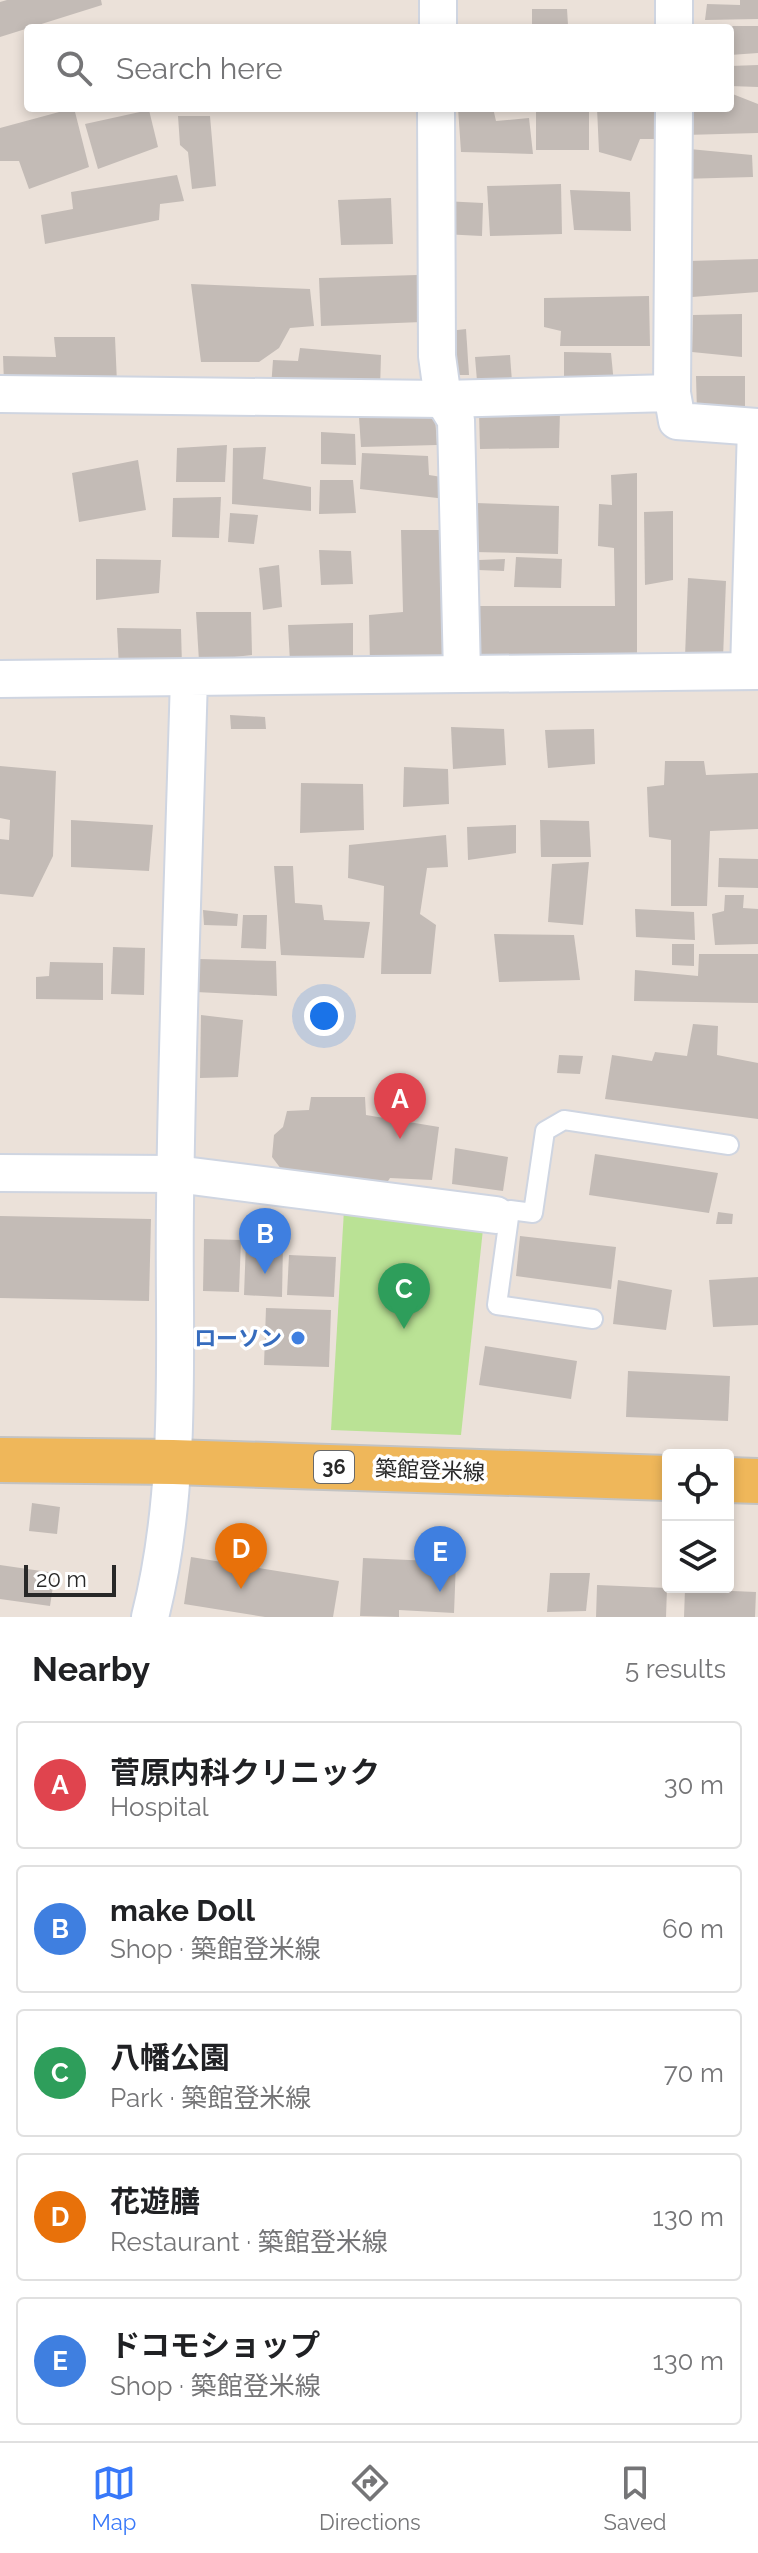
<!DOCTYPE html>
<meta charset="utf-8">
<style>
:root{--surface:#fff;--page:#f2f2f2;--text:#202124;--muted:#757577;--line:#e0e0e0;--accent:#3878f9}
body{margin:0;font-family:Raleway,"Noto Sans JP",sans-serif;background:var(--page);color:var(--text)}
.controls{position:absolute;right:24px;bottom:24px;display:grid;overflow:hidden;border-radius:8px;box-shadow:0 4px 12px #0003}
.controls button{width:72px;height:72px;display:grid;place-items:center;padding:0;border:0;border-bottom:2px solid var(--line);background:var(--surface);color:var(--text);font:40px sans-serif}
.scale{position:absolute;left:24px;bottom:20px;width:92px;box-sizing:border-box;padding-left:8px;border:4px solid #282828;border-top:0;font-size:22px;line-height:28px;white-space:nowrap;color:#282828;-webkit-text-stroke:6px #fff;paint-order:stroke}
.you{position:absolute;left:324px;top:1016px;width:28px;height:28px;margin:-20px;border:6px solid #fff;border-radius:50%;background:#1a73e8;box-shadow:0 0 0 12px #1a73e833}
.badge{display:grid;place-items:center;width:52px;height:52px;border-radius:50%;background:var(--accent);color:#fff;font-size:26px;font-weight:700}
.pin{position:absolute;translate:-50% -66px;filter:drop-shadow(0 2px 4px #0008)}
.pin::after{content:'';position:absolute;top:42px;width:28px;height:24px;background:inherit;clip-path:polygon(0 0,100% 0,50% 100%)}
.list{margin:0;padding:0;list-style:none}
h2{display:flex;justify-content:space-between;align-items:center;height:104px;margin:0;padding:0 32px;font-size:34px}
h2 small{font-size:26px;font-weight:400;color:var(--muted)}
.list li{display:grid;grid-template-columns:52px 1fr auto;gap:24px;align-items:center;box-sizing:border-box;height:128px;margin:0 16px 16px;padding:0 16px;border:2px solid var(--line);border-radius:8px}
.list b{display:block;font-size:30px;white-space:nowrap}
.list p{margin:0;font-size:26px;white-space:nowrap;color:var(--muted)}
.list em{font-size:26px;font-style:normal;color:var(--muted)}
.icon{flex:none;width:44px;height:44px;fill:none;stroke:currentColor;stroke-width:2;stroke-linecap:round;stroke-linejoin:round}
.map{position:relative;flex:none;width:758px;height:1617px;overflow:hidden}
.search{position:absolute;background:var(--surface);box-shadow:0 4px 12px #0003;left:24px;right:24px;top:24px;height:88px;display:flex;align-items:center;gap:20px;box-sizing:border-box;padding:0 28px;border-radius:8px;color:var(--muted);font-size:30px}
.sheet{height:824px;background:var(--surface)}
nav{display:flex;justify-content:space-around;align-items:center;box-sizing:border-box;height:112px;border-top:2px solid var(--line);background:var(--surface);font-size:22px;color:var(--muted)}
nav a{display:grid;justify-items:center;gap:4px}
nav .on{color:var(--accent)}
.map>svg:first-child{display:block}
.green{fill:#bae295}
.building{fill:#c3bbb6}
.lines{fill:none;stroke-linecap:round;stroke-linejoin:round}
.service-casing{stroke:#cfd5e1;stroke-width:22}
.minor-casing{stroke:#cfd5e1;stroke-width:40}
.primary-casing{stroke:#c3c3c3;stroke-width:48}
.service{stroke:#fff;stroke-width:18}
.minor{stroke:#fff;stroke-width:36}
.primary{stroke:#efb75a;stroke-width:44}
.shop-dot{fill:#3f7fe0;stroke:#fff;stroke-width:3}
.labels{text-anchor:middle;stroke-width:7;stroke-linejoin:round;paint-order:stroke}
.shield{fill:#fff;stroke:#686868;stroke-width:2}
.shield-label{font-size:20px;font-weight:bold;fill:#282828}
.shop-label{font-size:22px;font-weight:bold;fill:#366cbe;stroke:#fff;text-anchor:end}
.street-label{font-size:22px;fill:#282828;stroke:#fff}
</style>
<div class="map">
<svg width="758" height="1617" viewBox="0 0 758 1617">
<rect width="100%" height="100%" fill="#ebe1d9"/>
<polygon class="green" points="344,1210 483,1229 461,1435 331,1430"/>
<g class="building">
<polygon points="7,0 101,0 102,5 0,37 0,2"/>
<polygon points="740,0 758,0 758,19 705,20 707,4 740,5"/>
<polygon points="532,9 567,9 568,25 532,27"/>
<polygon points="730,26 758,26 758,53 730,55"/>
<polygon points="758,65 758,87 730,86 730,66"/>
<polygon points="730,93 758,104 758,133 685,135 685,108 730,108"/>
<polygon points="74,108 89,167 29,189 19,161 0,161 0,128"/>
<polygon points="328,108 419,108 420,112 328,111"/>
<polygon points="458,108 493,108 496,121 529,118 533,154 461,152"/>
<rect x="536" y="108" width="53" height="42"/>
<polygon points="597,108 654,108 655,139 640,139 631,161 599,152"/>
<polygon points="149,110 158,147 98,169 85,124"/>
<polygon points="178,116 210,116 216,186 192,189 188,152 180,145"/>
<polygon points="679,148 752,155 753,177 680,179"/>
<polygon points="177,175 184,201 160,204 159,220 45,244 41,215 73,209 71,192"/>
<polygon points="561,184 562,234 490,236 487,186"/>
<polygon points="570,190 630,192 631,231 574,230"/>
<polygon points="391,198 393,244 341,245 338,200"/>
<polygon points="443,201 483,203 482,236 442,234"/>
<polygon points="758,259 758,292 692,297 689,261"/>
<polygon points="417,275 422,322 321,326 319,278"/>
<polygon points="191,284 310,289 314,326 290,328 279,348 259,362 201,362"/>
<polygon points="649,296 650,346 560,346 561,331 544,327 544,298"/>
<polygon points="742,314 742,357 692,352 693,315"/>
<polygon points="466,329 469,375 450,375 449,331"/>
<polygon points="54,337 115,337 117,383 4,383 3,356 56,357"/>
<polygon points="300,348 381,355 380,390 271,388 273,360 298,361"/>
<polygon points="564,352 611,353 614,384 564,387"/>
<polygon points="510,355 512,382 477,381 475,357"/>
<polygon points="696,376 745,376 745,412 697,412"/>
<polygon points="479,412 560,412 559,448 480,449"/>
<polygon points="359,417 435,417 437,445 361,447"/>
<polygon points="321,432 355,434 356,465 321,464"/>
<polygon points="227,445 225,482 176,482 177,448"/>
<polygon points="266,447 263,479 311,487 311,511 232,504 233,448"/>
<polygon points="362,453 428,456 429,475 448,478 446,499 360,489"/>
<polygon points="138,460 146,510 79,522 72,473"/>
<polygon points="637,473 637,661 470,666 471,606 615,606 614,548 598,546 599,504 612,505 611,475"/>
<polygon points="320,480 353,480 356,513 319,514"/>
<polygon points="221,497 219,538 172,537 173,498"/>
<polygon points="476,503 559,506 558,554 474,552"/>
<polygon points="673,511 673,580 645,585 644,512"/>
<polygon points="230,513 258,515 254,544 228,542"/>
<polygon points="401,530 447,530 443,657 370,665 369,615 403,612"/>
<polygon points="319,550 351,551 353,584 321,585"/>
<polygon points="516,557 562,559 561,588 514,587"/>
<polygon points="96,559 161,560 159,593 96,600"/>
<polygon points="505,559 504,571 478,570 479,560"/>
<polygon points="279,565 282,607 263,610 259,568"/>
<polygon points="688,578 726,581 723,658 685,657"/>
<polygon points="196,612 251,612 252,655 199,661"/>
<polygon points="353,623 353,663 290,662 288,625"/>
<polygon points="117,628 181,629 182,667 119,668"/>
<polygon points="230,715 265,717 266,729 231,729"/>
<polygon points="451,727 504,729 506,765 453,769"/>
<polygon points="594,729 595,764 548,768 545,730"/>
<polygon points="665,761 704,761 706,775 758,773 758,829 710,831 707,906 671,906 671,840 649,837 647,787 664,785"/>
<polygon points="0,766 56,771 53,856 33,897 0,894 0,839 9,840 10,820 0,818"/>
<polygon points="404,767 448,769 449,804 403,807"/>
<polygon points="301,783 363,784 364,830 300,833"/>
<polygon points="71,820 153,825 149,871 71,867"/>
<polygon points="540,820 589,821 591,857 541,857"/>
<polygon points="516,825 516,853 468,860 467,827"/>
<polygon points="446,835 448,867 427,868 420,914 436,925 431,974 381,974 384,886 348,878 349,845"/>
<polygon points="719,858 758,859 758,888 718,887"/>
<polygon points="589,862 583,925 548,922 552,864"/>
<polygon points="274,866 293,866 295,903 322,905 324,920 370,922 364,958 281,955"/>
<polygon points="725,895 744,895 743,908 758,909 758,944 715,945 712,914 724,911"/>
<polygon points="635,909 694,912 695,940 636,937"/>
<polygon points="203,910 238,914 237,926 204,925"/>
<polygon points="243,915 267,915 266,949 241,948"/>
<polygon points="494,934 574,935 580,980 499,982"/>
<polygon points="672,944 694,944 694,966 672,965"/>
<polygon points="113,947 145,948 144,995 111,994"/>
<polygon points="699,954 758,954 758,1003 634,1001 635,970 698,976"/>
<polygon points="199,959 276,961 277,996 196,992"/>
<polygon points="50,962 103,963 103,1000 36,999 36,977 49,976"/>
<polygon points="201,1015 243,1020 238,1077 200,1078"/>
<polygon points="693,1024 718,1026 717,1055 758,1063 758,1119 605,1099 612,1055 652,1061 655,1052 687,1056"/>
<polygon points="559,1055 583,1056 580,1074 557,1073"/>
<polygon points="311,1097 365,1097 366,1115 439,1127 432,1180 390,1178 381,1192 291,1182 272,1157 274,1135 283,1127 287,1111 309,1110"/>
<polygon points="455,1148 508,1157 503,1191 452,1184"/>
<polygon points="595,1154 718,1173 709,1213 589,1195"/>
<polygon points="718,1212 733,1214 732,1224 716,1224"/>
<polygon points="0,1216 151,1219 149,1301 0,1298"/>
<polygon points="520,1236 616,1247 611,1289 516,1276"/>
<polygon points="204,1239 241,1240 239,1292 203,1291"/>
<polygon points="246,1242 283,1243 282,1297 244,1295"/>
<polygon points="289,1255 336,1257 334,1297 287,1295"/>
<polygon points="758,1277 758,1325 713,1327 709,1280"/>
<polygon points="618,1280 672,1290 666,1330 613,1324"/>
<polygon points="266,1308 331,1310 329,1367 264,1365"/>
<polygon points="485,1346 577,1361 571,1399 479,1385"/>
<polygon points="628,1371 730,1376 728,1421 626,1417"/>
<polygon points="32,1503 60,1507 57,1534 29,1531"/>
<polygon points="191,1557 339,1581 333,1617 265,1617 184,1604"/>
<polygon points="363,1558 456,1562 454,1613 399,1610 399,1617 360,1616"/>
<polygon points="0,1565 55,1573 50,1606 0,1599"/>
<polygon points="550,1573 590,1573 586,1611 547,1612"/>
<polygon points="597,1585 667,1588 666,1617 596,1617"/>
<polygon points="685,1589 756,1592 755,1617 684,1617"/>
</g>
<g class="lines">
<defs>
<polyline id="service" points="593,1319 497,1305 510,1210 533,1213 545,1131 564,1120 729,1145"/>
<g id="minor">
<polyline points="438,28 438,0"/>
<polyline points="674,28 674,0"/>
<polyline points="436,108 437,356 443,399 456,420 462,673"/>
<polyline points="672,393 674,108"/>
<polyline points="0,394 443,399 672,393 677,421 758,427"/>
<polyline points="749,671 756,427"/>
<polyline points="0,679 189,677"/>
<polyline points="0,1173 176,1174 496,1215"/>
<path d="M150,1617C184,1484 173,1342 175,1206C177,1030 184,853 189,677L758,671"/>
</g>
<g id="primary">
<polyline points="0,1460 173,1462 668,1478"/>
<polyline points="728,1480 758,1481"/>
</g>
</defs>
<use href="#service" class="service-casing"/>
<use href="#minor" class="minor-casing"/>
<use href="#primary" class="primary-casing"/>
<use href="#service" class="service"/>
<use href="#minor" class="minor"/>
<use href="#primary" class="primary"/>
</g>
<circle class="shop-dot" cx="298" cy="1338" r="8"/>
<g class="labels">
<rect class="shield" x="314" y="1451" width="40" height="32" rx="6"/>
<g class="shield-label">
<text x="334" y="1474">36</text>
</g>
<g class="shop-label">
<text x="282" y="1346">ローソン</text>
</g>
<g class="street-label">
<text transform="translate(430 1470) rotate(2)" y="8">築館登米線</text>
</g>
</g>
</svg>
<div class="controls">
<button><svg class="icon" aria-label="locate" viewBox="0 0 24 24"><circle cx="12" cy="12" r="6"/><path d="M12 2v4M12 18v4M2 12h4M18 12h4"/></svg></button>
<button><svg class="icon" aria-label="layers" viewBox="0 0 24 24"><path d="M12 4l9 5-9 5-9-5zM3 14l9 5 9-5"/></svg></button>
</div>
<div class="scale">20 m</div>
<div class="you"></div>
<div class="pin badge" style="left:400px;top:1139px;background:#e0444e">A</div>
<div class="pin badge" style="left:265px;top:1274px;background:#3f7fe0">B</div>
<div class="pin badge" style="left:404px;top:1329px;background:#2e9e5b">C</div>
<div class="pin badge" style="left:241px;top:1589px;background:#e8710a">D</div>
<div class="pin badge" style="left:440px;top:1592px;background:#3f7fe0">E</div>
<div class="search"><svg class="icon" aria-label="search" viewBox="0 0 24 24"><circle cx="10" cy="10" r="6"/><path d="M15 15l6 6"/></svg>Search here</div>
</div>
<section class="sheet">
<h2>Nearby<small>5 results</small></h2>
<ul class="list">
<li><span class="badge" style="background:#e0444e">A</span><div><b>菅原内科クリニック</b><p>Hospital</p></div><em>30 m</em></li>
<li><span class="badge" style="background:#3f7fe0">B</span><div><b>make Doll</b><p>Shop · 築館登米線</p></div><em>60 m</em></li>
<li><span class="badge" style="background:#2e9e5b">C</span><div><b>八幡公園</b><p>Park · 築館登米線</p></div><em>70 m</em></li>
<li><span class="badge" style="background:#e8710a">D</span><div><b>花遊膳</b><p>Restaurant · 築館登米線</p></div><em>130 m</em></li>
<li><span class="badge" style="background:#3f7fe0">E</span><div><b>ドコモショップ</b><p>Shop · 築館登米線</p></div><em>130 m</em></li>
</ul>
</section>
<nav>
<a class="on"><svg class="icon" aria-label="map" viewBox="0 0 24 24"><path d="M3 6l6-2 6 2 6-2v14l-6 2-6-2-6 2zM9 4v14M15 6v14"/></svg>Map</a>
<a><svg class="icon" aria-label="directions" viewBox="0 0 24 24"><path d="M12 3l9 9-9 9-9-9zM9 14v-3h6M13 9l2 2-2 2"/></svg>Directions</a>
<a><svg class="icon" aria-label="saved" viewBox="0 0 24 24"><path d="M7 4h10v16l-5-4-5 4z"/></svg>Saved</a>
</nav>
